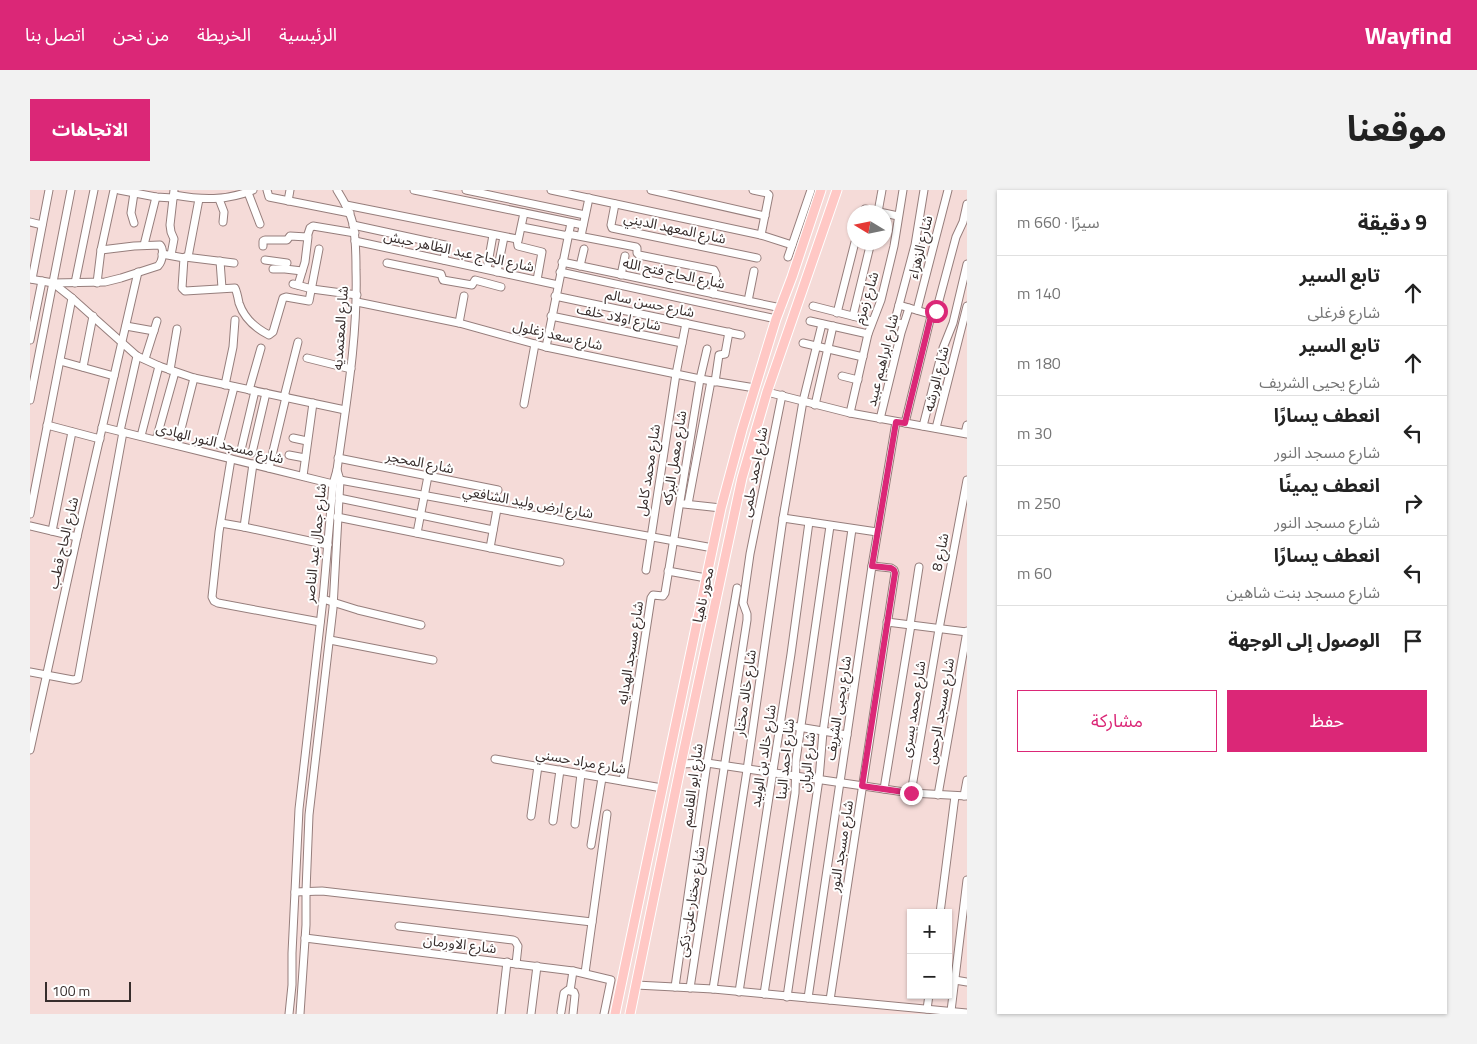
<!DOCTYPE html>
<html lang="ar">
<meta charset="utf-8">
<style>
:root{--surface:#fff;--page:#f2f2f2;--text:#222;--muted:#767676;--line:#e0e0e0;--accent:#db2777}
body{margin:0;font-family:"Titillium Web","Noto Sans Arabic",sans-serif;background:var(--page);color:var(--text);direction:rtl}
.controls{position:absolute;right:15px;bottom:15px;display:grid;overflow:hidden;border-radius:0px;box-shadow:0 1px 4px #0004}
.controls button{width:45px;height:45px;display:grid;place-items:center;padding:0;border:0;border-bottom:1px solid var(--line);background:var(--surface);color:var(--text);font:25px sans-serif}
.compass{position:absolute;left:817px;top:15px;width:45px;height:45px;border-radius:50%;background:var(--surface);box-shadow:0 1px 4px #0004;rotate:280deg}
.scale{position:absolute;left:15px;bottom:12px;width:86px;box-sizing:border-box;padding-left:5px;border:2px solid #372d2c;border-top:0;font-size:14px;line-height:18px;white-space:nowrap;color:#372d2c;-webkit-text-stroke:4px #fff;paint-order:stroke}
.stop{position:absolute;width:15px;height:15px;margin:-11px;border:4px solid #db2777;border-radius:50%;background:#fff}
.stop.end{background:#db2777;border-color:#fff;box-shadow:0 1px 5px #0008}
.list{margin:0;padding:0;list-style:none}
h2{display:flex;justify-content:space-between;align-items:center;height:65px;margin:0;padding:0 20px;font-size:21px}
h2 small{font-size:16px;font-weight:400;color:var(--muted)}
.list li{display:grid;grid-template-columns:32px 1fr auto;gap:15px;align-items:center;box-sizing:border-box;height:70px;padding:0 20px;border-top:1px solid var(--line)}
.list b{display:block;font-size:19px;white-space:nowrap}
.list p{margin:0;font-size:16px;white-space:nowrap;color:var(--muted)}
.list em{font-size:16px;font-style:normal;color:var(--muted)}
.actions{display:flex;gap:10px;padding:15px 20px}
.actions a{flex:1;padding:11px 0;border:1px solid var(--accent);border-radius:0px;text-align:center;font-size:18px;color:var(--accent)}
.actions .main{background:var(--accent);color:#fff}
.icon{flex:none;width:28px;height:28px;fill:none;stroke:currentColor;stroke-width:2;stroke-linecap:round;stroke-linejoin:round}
.map{position:relative;flex:none;width:937px;height:824px;overflow:hidden;direction:ltr;border-radius:0px}
header{display:flex;align-items:center;gap:30px;box-sizing:border-box;height:70px;padding:0 25px;background:var(--accent);color:#fff}
header strong{font-size:24px}
nav{display:flex;gap:28px;margin-inline-start:auto;font-size:18px}
.intro{display:flex;align-items:center;justify-content:space-between;box-sizing:border-box;height:120px;padding:0 30px}
h1{margin:0;font-size:35px}
.button{padding:12px 22px;border-radius:0px;background:var(--accent);color:#fff;font-size:18px;font-weight:700}
main{display:flex;gap:30px;padding:0 30px}
aside{flex:1;background:var(--surface);border-radius:0px;box-shadow:0 1px 4px #0004}
.map>svg:first-child{display:block}
.lines{fill:none;stroke-linecap:round;stroke-linejoin:round}
.minor-casing{stroke:#967e7c;stroke-width:9}
.major-casing{stroke:#fff;stroke-width:11}
.minor{stroke:#fff;stroke-width:7}
.major{stroke:#ffc8c5;stroke-width:9}
.route{stroke:#db2777;stroke-width:6}
.labels{text-anchor:middle;stroke-width:4;stroke-linejoin:round;paint-order:stroke}
.street-label{font-size:14px;fill:#372d2c;stroke:#fff}
</style>
<header>
<strong>Wayfind</strong>
<nav><a>الرئيسية</a><a>الخريطة</a><a>من نحن</a><a>اتصل بنا</a></nav>
</header>
<div class="intro"><h1>موقعنا</h1><a class="button">الاتجاهات</a></div>
<main>
<aside>
<h2>9 دقيقة<small>سيرًا · 660 m</small></h2>
<ul class="list">
<li><svg class="icon" aria-label="ahead" viewBox="0 0 24 24"><path d="M12 20V5M6 11l6-6 6 6"/></svg><div><b>تابع السير</b><p>شارع فرغلى</p></div><em>140 m</em></li>
<li><svg class="icon" aria-label="ahead" viewBox="0 0 24 24"><path d="M12 20V5M6 11l6-6 6 6"/></svg><div><b>تابع السير</b><p>شارع يحيى الشريف</p></div><em>180 m</em></li>
<li><svg class="icon" aria-label="left" viewBox="0 0 24 24"><path d="M17 20v-9H6M10 6l-5 5 5 5"/></svg><div><b>انعطف يسارًا</b><p>شارع مسجد النور</p></div><em>30 m</em></li>
<li><svg class="icon" aria-label="right" viewBox="0 0 24 24"><path d="M7 20v-9h11M14 6l5 5-5 5"/></svg><div><b>انعطف يمينًا</b><p>شارع مسجد النور</p></div><em>250 m</em></li>
<li><svg class="icon" aria-label="left" viewBox="0 0 24 24"><path d="M17 20v-9H6M10 6l-5 5 5 5"/></svg><div><b>انعطف يسارًا</b><p>شارع مسجد بنت شاهين</p></div><em>60 m</em></li>
<li><svg class="icon" aria-label="arrive" viewBox="0 0 24 24"><path d="M6 21V4h12l-3 4 3 4H6"/></svg><div><b>الوصول إلى الوجهة</b></div></li>
</ul>
<div class="actions"><a class="main">حفظ</a><a>مشاركة</a></div>
</aside>
<div class="map">
<svg width="937" height="824" viewBox="0 0 937 824">
<rect width="100%" height="100%" fill="#f5dbd8"/>
<g class="lines">
<defs>
<g id="minor">
<polyline points="89,0 126,7 143,8"/>
<polyline points="217,0 230,34"/>
<polyline points="237,0 239,7 320,23"/>
<polyline points="384,0 553,35"/>
<polyline points="436,0 555,25"/>
<polyline points="521,0 731,45 762,55"/>
<polyline points="621,0 735,26"/>
<polyline points="723,0 737,3 739,5 731,45"/>
<path d="M144,5C172,10 196,11 223,0"/>
<polyline points="189,9 194,22 193,32"/>
<polyline points="258,11 260,0"/>
<polyline points="585,14 581,35 582,38 727,68"/>
<polyline points="316,15 487,49 488,56 512,62 507,90"/>
<polyline points="832,22 835,19 851,22"/>
<polyline points="848,22 852,0"/>
<polyline points="854,23 868,26"/>
<polyline points="0,32 12,35"/>
<polyline points="104,33 101,23 104,3"/>
<polyline points="323,35 415,55 416,57 414,70"/>
<polyline points="492,37 538,46"/>
<polyline points="538,44 606,57 607,58 607,63 609,65 684,80 686,84 683,104"/>
<polyline points="551,46 559,8"/>
<polyline points="325,51 528,95"/>
<polyline points="488,51 494,23"/>
<polyline points="114,55 126,7"/>
<polyline points="233,56 233,51 235,50 257,50 260,46 277,47 280,38 283,36 325,43"/>
<path d="M132,64L154,68L152,98L155,101L205,98C207,102 208,108 209,113C214,128 225,138 239,145L243,142L253,108L256,107L279,111L289,59"/>
<polyline points="141,65 144,49 141,42 140,35 144,0"/>
<polyline points="155,67 204,73"/>
<polyline points="158,67 169,9"/>
<polyline points="758,67 781,0"/>
<polyline points="235,70 257,73"/>
<polyline points="190,71 192,98"/>
<polyline points="532,72 751,118"/>
<polyline points="357,73 411,84 413,90 442,95 445,90 471,97"/>
<polyline points="550,76 554,59"/>
<polyline points="243,79 255,79 272,81"/>
<polyline points="457,79 463,45"/>
<polyline points="467,82 474,47"/>
<polyline points="530,82 746,129"/>
<polyline points="591,85 595,66"/>
<polyline points="0,89 23,93 42,108 107,166 129,176 164,188 315,220"/>
<polyline points="2,89 19,0"/>
<path d="M23,93L75,92L91,88L128,76C133,71 134,59 130,55L104,56L71,60"/>
<polyline points="45,93 64,0"/>
<polyline points="67,93 71,60 84,0"/>
<polyline points="263,94 282,99 327,105"/>
<polyline points="268,95 275,72 278,47"/>
<polyline points="525,106 711,145"/>
<polyline points="718,111 724,81"/>
<polyline points="327,112 429,133 516,157 670,189 725,198"/>
<polyline points="869,115 903,125"/>
<polyline points="783,116 842,131"/>
<polyline points="887,120 918,0"/>
<polyline points="807,123 825,52"/>
<polyline points="521,126 652,153"/>
<polyline points="823,126 841,52"/>
<polyline points="780,131 838,144"/>
<polyline points="429,133 434,106"/>
<polyline points="873,134 866,132 865,130 885,55 894,0"/>
<polyline points="96,136 124,141"/>
<polyline points="0,150 12,91"/>
<polyline points="773,153 833,167"/>
<polyline points="516,157 541,33"/>
<polyline points="277,168 321,179"/>
<polyline points="115,169 127,131"/>
<polyline points="30,171 84,186"/>
<polyline points="53,177 63,126"/>
<polyline points="140,180 147,139"/>
<polyline points="812,186 828,190"/>
<polyline points="685,192 689,165 695,164 699,142"/>
<polyline points="195,195 203,157 205,130"/>
<polyline points="219,200 231,158"/>
<polyline points="737,202 820,223 937,244"/>
<polyline points="254,207 268,152"/>
<polyline points="0,210 41,0"/>
<polyline points="494,214 505,154"/>
<polyline points="785,215 803,136"/>
<polyline points="820,223 838,144 851,110 864,56 873,0"/>
<polyline points="850,229 871,143 879,118"/>
<polyline points="875,233 900,130 907,118 926,47 933,32 937,14"/>
<polyline points="17,235 70,249"/>
<polyline points="893,236 913,158 923,133 937,74"/>
<polyline points="72,237 303,294"/>
<polyline points="906,238 937,116"/>
<polyline points="90,241 107,166"/>
<polyline points="935,243 937,235"/>
<polyline points="111,246 129,176"/>
<polyline points="263,248 277,251"/>
<polyline points="126,250 145,182"/>
<polyline points="147,255 164,188"/>
<polyline points="189,255 204,197"/>
<polyline points="211,260 225,201"/>
<polyline points="222,263 236,203"/>
<polyline points="259,265 275,268"/>
<polyline points="308,268 468,300"/>
<polyline points="201,269 189,342 182,407 184,411 188,413 290,432"/>
<polyline points="223,274 214,337 298,355"/>
<polyline points="239,278 256,207"/>
<polyline points="273,286 283,213"/>
<polyline points="310,290 683,358"/>
<polyline points="309,308 463,340"/>
<polyline points="654,314 691,318"/>
<polyline points="658,314 681,191"/>
<polyline points="0,324 42,108"/>
<polyline points="307,327 530,372"/>
<polyline points="753,328 847,342"/>
<polyline points="191,333 214,337"/>
<polyline points="0,336 47,347"/>
<polyline points="22,341 42,242"/>
<polyline points="387,343 398,286"/>
<polyline points="460,358 467,319"/>
<polyline points="616,380 646,184 656,133"/>
<polyline points="638,381 676,388"/>
<polyline points="293,409 328,420 391,435"/>
<polyline points="857,432 937,442"/>
<polyline points="880,435 889,377"/>
<polyline points="300,450 403,470"/>
<polyline points="0,482 43,490 48,489 93,242"/>
<polyline points="750,534 817,545"/>
<polyline points="0,560 47,347 108,82"/>
<polyline points="465,569 632,598"/>
<polyline points="651,574 677,573 881,603 937,606"/>
<polyline points="593,591 621,408 623,405 633,406 635,403 670,189 677,159"/>
<polyline points="854,599 881,435"/>
<polyline points="881,603 909,439 937,290"/>
<polyline points="908,605 937,441"/>
<polyline points="934,606 937,590"/>
<polyline points="501,626 508,576"/>
<polyline points="523,631 530,580"/>
<polyline points="545,634 551,584"/>
<polyline points="561,655 572,588"/>
<polyline points="265,702 292,701 562,732"/>
<polyline points="910,723 925,606"/>
<polyline points="369,736 483,750 485,751 488,756 486,774"/>
<polyline points="275,748 543,781 581,790 574,824"/>
<polyline points="555,783 577,624"/>
<polyline points="925,790 937,792"/>
<polyline points="606,795 683,799 937,823"/>
<polyline points="645,797 677,573 707,398"/>
<polyline points="660,798 717,430 717,424 713,413 720,364 752,205"/>
<polyline points="683,799 717,580 753,328 773,211 792,134"/>
<polyline points="540,801 543,781"/>
<polyline points="709,802 761,464 779,332"/>
<polyline points="734,804 765,603 766,570 800,336"/>
<polyline points="757,807 789,589 793,542 822,339"/>
<polyline points="778,808 842,376 866,232"/>
<polyline points="800,810 865,383 864,380 861,378 842,376"/>
<polyline points="897,819 899,805"/>
<polyline points="921,821 937,690"/>
<polyline points="531,822 534,803 538,800 544,802 545,805 543,824"/>
<path d="M259,824L262,795V763L269,619L293,409L303,294L307,280C316,214 328,147 326,80C326,65 326,49 323,34C320,21 314,11 307,0"/>
<polyline points="270,824 276,735 276,701 279,625 303,418 310,290 307,280"/>
<polyline points="471,824 477,772"/>
<polyline points="501,824 507,776"/>
</g>
<g id="major">
<polyline points="585,824 691,318 712,240 746,129 762,87 791,0"/>
<polyline points="600,824 651,574 712,288 737,202 807,0"/>
</g>
</defs>
<use href="#minor" class="minor-casing"/>
<use href="#major" class="major-casing"/>
<use href="#minor" class="minor"/>
<use href="#major" class="major"/>
</g>
<g class="lines">
<polyline class="route" points="881,603 832,596 865,383 864,380 861,378 842,376 866,232 875,233 900,130 906,121"/>
</g>
<g class="labels">
<g class="street-label">
<text transform="translate(645 38) rotate(12)" y="5">شارع المعهد الديني</text>
<text transform="translate(890 57) rotate(-76)" y="5">شارع الزهراء</text>
<text transform="translate(429 61) rotate(12)" y="5">شارع الحاج عبد الظاهر حبش</text>
<text transform="translate(644 83) rotate(12)" y="5">شارع الحاج فتح الله</text>
<text transform="translate(836 108) rotate(-73)" y="5">شارع زمزم</text>
<text transform="translate(620 113) rotate(12)" y="5">شارع حسن سالم</text>
<text transform="translate(589 127) rotate(12)" y="5">شارع اولاد خلف</text>
<text transform="translate(310 138) rotate(-86)" y="5">شارع المعتمديه</text>
<text transform="translate(528 145) rotate(13)" y="5">شارع سعد زغلول</text>
<text transform="translate(852 170) rotate(-76)" y="5">شارع ابراهيم عبيد</text>
<text transform="translate(906 189) rotate(-76)" y="5">شارع الورشه</text>
<text transform="translate(190 253) rotate(14)" y="5">شارع مسجد النور الهادى</text>
<text transform="translate(644 268) rotate(-81)" y="5">شارع معمل البركه</text>
<text transform="translate(390 272) rotate(11)" y="5">شارع المحجر</text>
<text transform="translate(618 280) rotate(-81)" y="5">شارع محمد كامل</text>
<text transform="translate(724 282) rotate(-79)" y="5">شارع احمد حلمى</text>
<text transform="translate(498 312) rotate(10)" y="5">شارع ارض وليد الشافعي</text>
<text transform="translate(33 353) rotate(-77)" y="5">شارع الحاج قطب</text>
<text transform="translate(285 353) rotate(-84)" y="5">شارع جمال عبد الناصر</text>
<text transform="translate(910 362) rotate(-79)" y="5">شارع 8</text>
<text transform="translate(673 405) rotate(-78)" y="5">محور ناهيا</text>
<text transform="translate(600 463) rotate(-81)" y="5">شارع مسجد الهدايه</text>
<text transform="translate(715 503) rotate(-82)" y="5">شارع خالد مختار</text>
<text transform="translate(808 518) rotate(-81)" y="5">شارع يحيى الشريف</text>
<text transform="translate(883 519) rotate(-81)" y="5">شارع محمد يسرى</text>
<text transform="translate(910 521) rotate(-80)" y="5">شارع مسجد الرحمن</text>
<text transform="translate(733 566) rotate(-81)" y="5">شارع خالد بن الوليد</text>
<text transform="translate(755 569) rotate(-84)" y="5">شارع احمد البنا</text>
<text transform="translate(551 571) rotate(10)" y="5">شارع مراد حسني</text>
<text transform="translate(777 572) rotate(-84)" y="5">شارع الريان</text>
<text transform="translate(662 595) rotate(-82)" y="5">شارع ابو القاسم</text>
<text transform="translate(811 656) rotate(-81)" y="5">شارع مسجد النور</text>
<text transform="translate(661 712) rotate(-81)" y="5">شارع مختار على ذكى</text>
<text transform="translate(430 754) rotate(7)" y="5">شارع الاورمان</text>
</g>
</g>
</svg>
<div class="controls">
<button>+</button>
<button>−</button>
</div>
<svg class="compass" viewBox="-18 -18 36 36"><path d="M0-13l5 13h-10z" fill="#e53935"/><path d="M0 13l5-13h-10z" fill="#767676"/></svg>
<div class="scale">100 m</div>
<div class="stop" style="left:906px;top:121px"></div>
<div class="stop end" style="left:881px;top:603px"></div>
</div>
</main>
